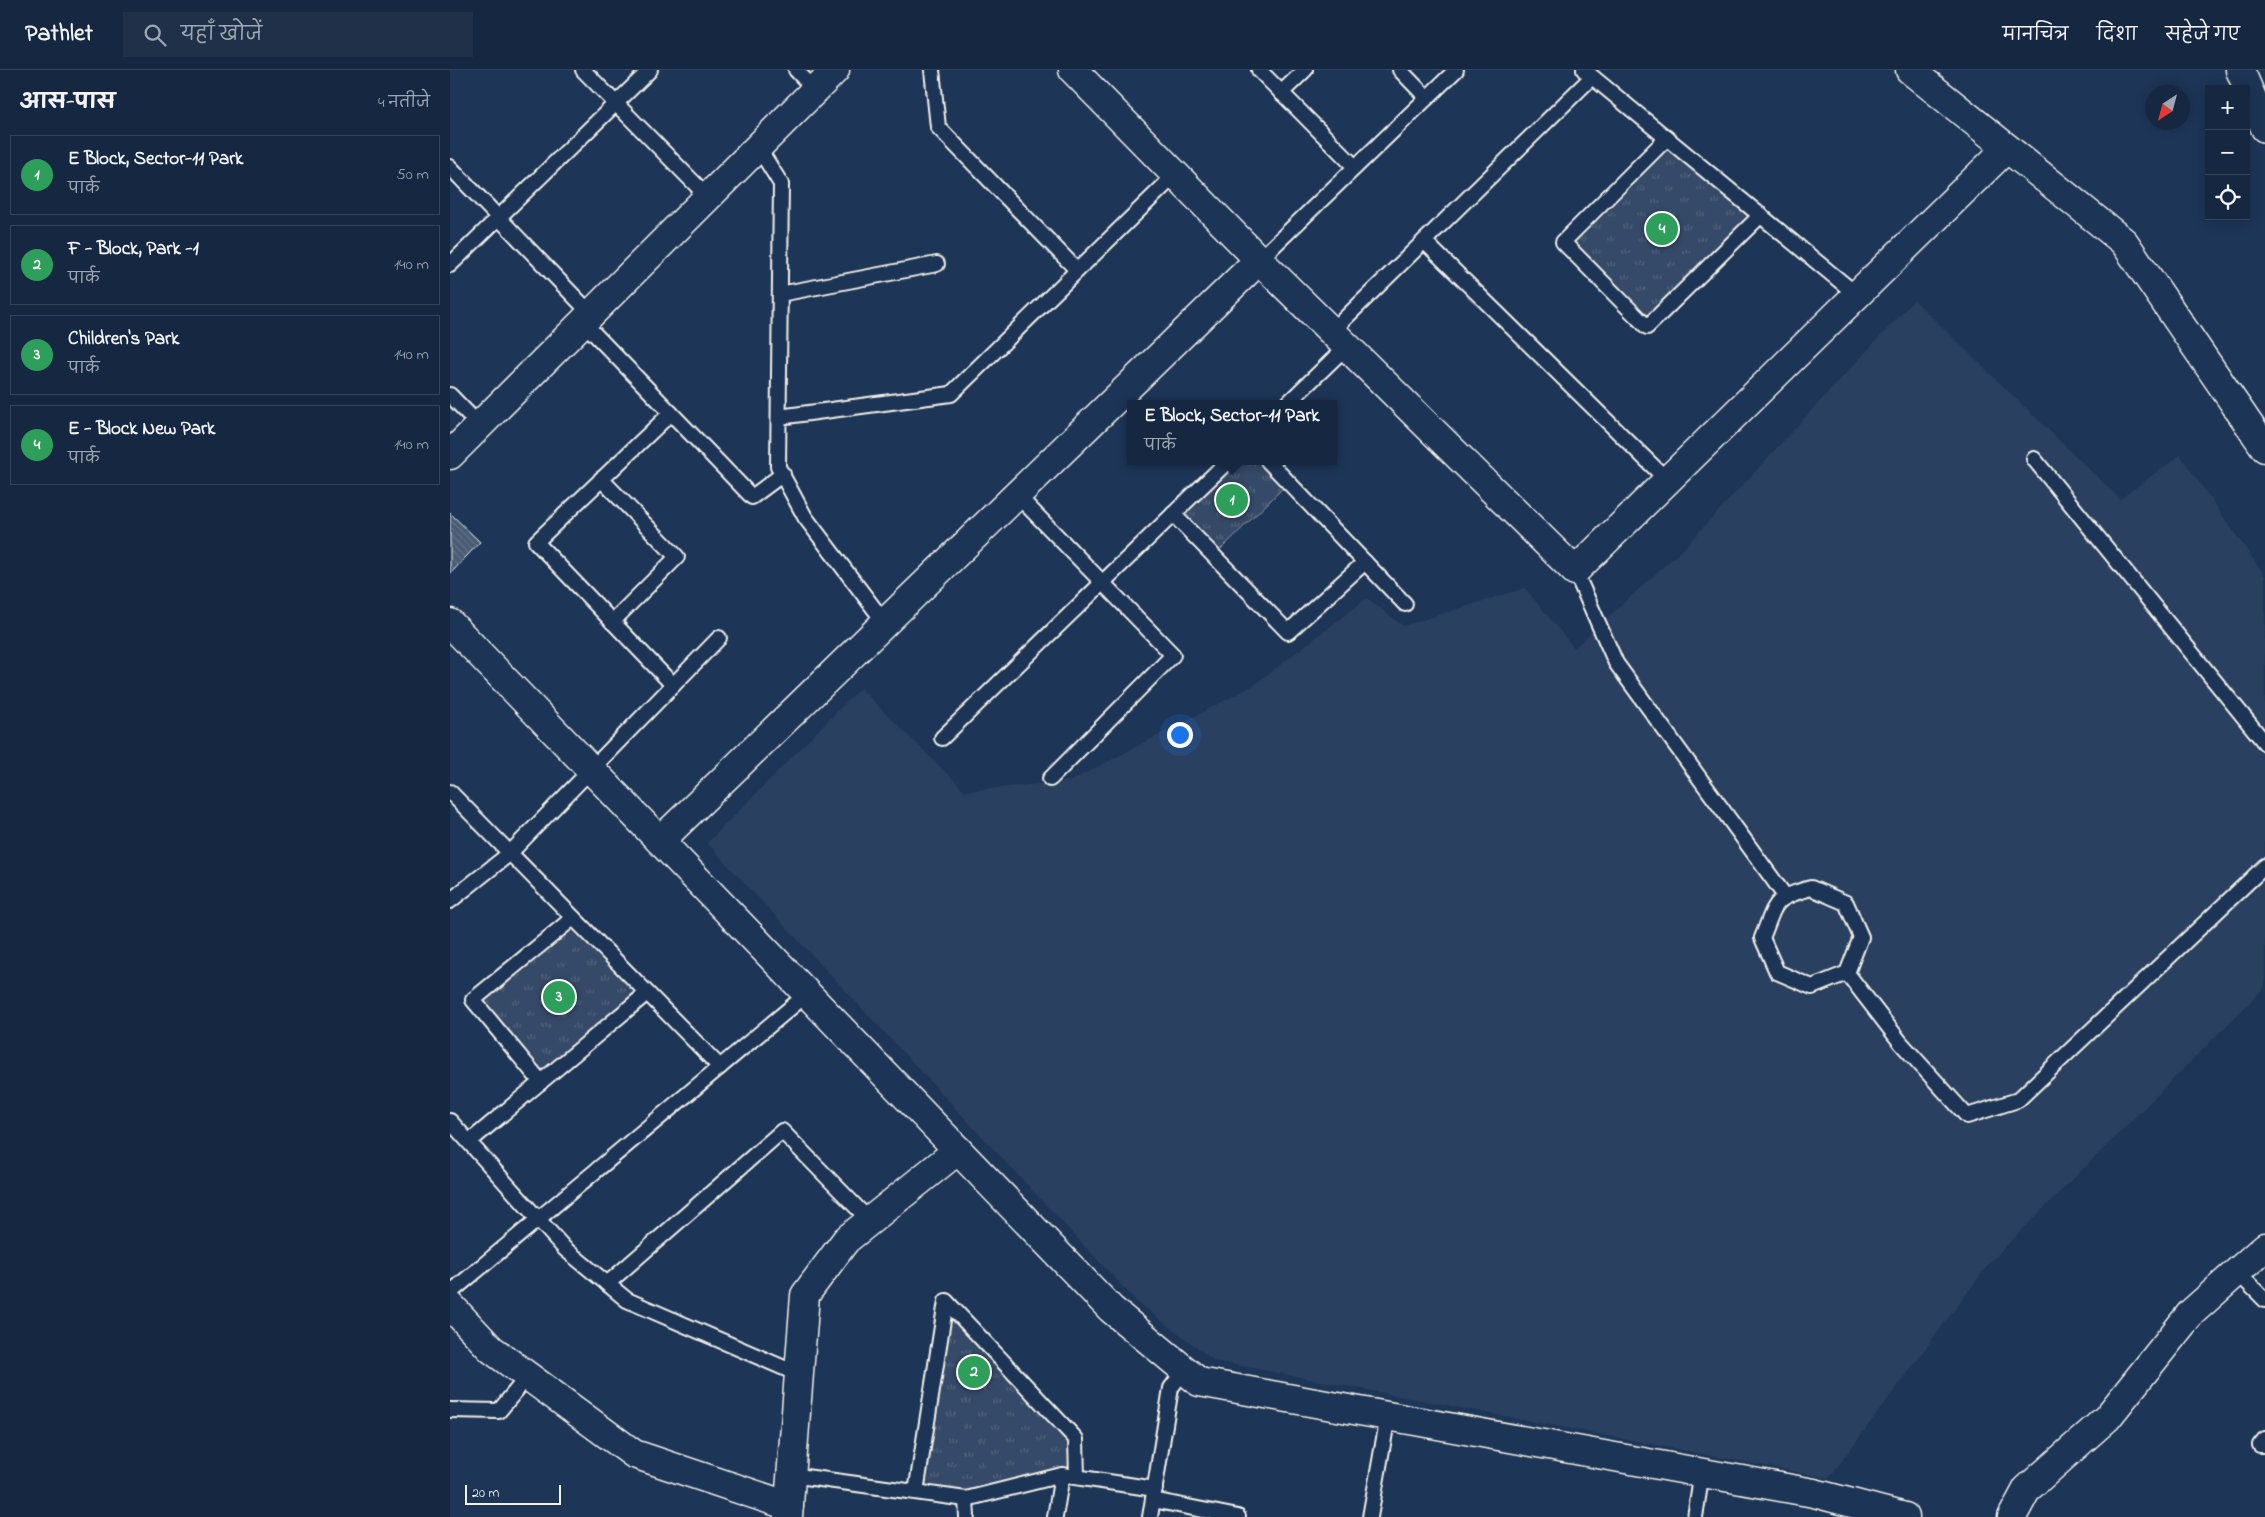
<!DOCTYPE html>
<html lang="hi">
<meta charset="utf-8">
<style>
:root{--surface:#162841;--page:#1f3048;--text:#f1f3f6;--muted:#9ea6b1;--line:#35445a;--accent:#8c9099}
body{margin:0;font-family:"Indie Flower","Playpen Sans Deva",sans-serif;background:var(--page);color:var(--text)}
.controls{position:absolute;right:15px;top:15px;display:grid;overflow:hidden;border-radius:0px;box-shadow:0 2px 12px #0003}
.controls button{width:45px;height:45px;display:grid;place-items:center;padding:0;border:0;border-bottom:1px solid var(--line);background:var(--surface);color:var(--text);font:25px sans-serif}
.compass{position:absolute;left:1695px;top:15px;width:45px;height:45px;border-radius:50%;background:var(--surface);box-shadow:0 2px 12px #0003;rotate:216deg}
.scale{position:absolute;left:15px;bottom:12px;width:96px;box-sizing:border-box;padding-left:5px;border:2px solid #f4f1e8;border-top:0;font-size:14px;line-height:18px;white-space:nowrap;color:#f4f1e8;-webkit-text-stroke:4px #1d3557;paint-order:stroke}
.you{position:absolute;left:729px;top:664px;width:18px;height:18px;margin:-12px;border:4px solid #fff;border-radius:50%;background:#1a73e8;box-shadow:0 0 0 8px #1a73e833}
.badge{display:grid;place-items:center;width:32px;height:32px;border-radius:50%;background:var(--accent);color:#fff;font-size:16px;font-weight:700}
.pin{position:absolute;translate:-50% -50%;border:2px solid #fff;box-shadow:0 1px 5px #0006}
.popup{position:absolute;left:677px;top:330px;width:210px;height:65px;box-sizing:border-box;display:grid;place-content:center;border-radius:0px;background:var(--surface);filter:drop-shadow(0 1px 4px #0005);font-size:16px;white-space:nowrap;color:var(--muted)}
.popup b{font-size:19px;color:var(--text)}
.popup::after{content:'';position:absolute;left:50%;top:100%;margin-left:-10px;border:10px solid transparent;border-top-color:var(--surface)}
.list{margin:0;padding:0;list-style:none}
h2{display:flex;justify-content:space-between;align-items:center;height:65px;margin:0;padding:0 20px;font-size:21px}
h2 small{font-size:16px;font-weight:400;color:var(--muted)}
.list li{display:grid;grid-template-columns:32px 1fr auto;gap:15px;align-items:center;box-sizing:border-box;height:80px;margin:0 10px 10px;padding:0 10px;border:1px solid var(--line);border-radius:0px}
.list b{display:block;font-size:19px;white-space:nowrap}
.list p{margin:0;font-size:16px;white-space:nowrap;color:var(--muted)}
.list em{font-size:16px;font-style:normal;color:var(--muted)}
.icon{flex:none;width:28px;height:28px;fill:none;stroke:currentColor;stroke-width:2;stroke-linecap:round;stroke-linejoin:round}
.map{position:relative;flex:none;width:1815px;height:1447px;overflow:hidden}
header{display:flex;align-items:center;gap:30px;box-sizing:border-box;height:70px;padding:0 25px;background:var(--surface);border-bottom:1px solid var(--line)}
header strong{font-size:24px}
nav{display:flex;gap:28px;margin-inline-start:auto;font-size:18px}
.search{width:350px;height:45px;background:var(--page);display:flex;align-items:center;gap:12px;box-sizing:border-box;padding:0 18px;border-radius:0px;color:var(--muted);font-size:19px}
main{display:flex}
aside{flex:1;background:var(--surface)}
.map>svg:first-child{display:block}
.built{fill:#2a4060}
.park{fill:url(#park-tufts);stroke:#949ea8}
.building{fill:url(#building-back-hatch);stroke:#f4f1e8}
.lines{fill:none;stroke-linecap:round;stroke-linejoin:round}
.service-casing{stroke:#f4f1e8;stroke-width:18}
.minor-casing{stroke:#f4f1e8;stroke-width:31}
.tertiary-casing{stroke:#f4f1e8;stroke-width:31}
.service{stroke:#1d3557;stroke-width:14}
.minor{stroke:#1d3557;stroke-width:28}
.tertiary{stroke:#1d3557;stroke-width:28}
</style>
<header>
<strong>Pathlet</strong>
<div class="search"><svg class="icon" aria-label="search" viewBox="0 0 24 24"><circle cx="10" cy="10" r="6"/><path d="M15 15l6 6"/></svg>यहाँ खोजें</div>
<nav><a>मानचित्र</a><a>दिशा</a><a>सहेजे गए</a></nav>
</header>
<main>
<aside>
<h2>आस-पास<small>4 नतीजे</small></h2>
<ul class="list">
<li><span class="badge" style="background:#2e9e5b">1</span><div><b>E Block, Sector-11 Park</b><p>पार्क</p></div><em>50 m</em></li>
<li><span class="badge" style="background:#2e9e5b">2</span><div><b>F - Block, Park -1</b><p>पार्क</p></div><em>140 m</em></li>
<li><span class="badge" style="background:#2e9e5b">3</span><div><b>Children's Park</b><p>पार्क</p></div><em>140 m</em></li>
<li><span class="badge" style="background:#2e9e5b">4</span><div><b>E - Block New Park</b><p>पार्क</p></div><em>140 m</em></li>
</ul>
</aside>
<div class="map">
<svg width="1815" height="1447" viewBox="0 0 1815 1447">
<defs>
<pattern id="park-tufts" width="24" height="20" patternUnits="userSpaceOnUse" patternTransform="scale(1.25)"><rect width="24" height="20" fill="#354a67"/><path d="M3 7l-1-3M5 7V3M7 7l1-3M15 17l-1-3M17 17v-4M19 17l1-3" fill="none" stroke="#53657d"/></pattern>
<pattern id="building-back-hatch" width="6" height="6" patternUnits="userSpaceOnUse" patternTransform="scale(1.25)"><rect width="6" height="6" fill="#485b74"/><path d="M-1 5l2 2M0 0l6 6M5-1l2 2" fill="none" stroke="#637388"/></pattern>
</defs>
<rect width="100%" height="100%" fill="#1d3557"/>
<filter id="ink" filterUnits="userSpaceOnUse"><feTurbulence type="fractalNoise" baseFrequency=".02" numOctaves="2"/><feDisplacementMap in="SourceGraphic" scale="10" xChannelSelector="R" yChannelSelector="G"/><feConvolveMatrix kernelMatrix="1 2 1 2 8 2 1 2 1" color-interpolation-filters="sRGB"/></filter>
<g filter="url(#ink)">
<polygon class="built" points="1464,230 1670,429 1730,385 1815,506 1815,917 1540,1192 1379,1408 765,1291 687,1232 257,773 410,618 515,721 621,711 804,615 917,528 953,556 1075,518 1124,578 1234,478"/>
<g class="park">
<polygon points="1218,73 1304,146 1198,251 1119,172"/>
<polygon points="784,391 813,391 835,416 767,483 728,444"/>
<polygon points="122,854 190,924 93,1005 29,930"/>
<polygon points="498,1235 623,1370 623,1404 518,1424 469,1419"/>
</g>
<polygon class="building" points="0,443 30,472 0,504"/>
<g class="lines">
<defs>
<g id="service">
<polyline points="133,0 258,127"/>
<polyline points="346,0 365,20"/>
<polyline points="482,0 488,57 627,200"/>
<polyline points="809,0 905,97"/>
<polyline points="950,0 977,28"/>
<polyline points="1134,0 1407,225"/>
<polyline points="831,23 855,0"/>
<polyline points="1217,68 1113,172 1197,257 1311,145"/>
<polyline points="308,77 331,114 328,397 355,447 435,553"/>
<polyline points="0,97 141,244"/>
<polyline points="974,171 1217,410"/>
<polyline points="809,190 1006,0"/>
<polyline points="0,195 200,0"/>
<polyline points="330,224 487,194"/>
<polyline points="133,252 302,427 333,404"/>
<polyline points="882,261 1142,7"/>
<polyline points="0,325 30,356"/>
<polyline points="837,334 897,276"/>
<polyline points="221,343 86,472 223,615"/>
<polyline points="329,347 501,324 725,105"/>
<polyline points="1584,389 1815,673"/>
<polyline points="818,391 955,534"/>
<polyline points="151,409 227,487 162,552"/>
<polyline points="567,425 723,585 600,709"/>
<polyline points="723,444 838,562 915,492"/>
<polyline points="1125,501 1166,593 1335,826"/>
<polyline points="492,668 778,391"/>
<polyline points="0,722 270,997"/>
<path d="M1361,818L1396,833L1411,867L1397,903L1362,917L1327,902L1312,868C1327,831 1322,829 1361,818Z"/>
<polyline points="0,831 59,784 269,568"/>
<polyline points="1397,903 1451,973 1517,1046 1568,1030 1815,796"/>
<polyline points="91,1012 23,930 123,848"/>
<polyline points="0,1051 115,1179 177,1230 348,1304"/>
<polyline points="19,1072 197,923"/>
<polyline points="1787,1202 1815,1230"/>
<polyline points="157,1214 332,1061 420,1151"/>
<polyline points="0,1223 357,924"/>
<polyline points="0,1340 49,1341 78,1306"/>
<polyline points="1815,1369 1810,1375 1815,1375"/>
<polyline points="341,1405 516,1429 612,1405 705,1419"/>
<polyline points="466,1422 496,1231 626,1369 627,1407"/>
<polyline points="516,1429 517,1447"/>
<polyline points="703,1430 788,1447"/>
<polyline points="605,1447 612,1405"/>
<polyline points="700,1447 721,1318 734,1300"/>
<polyline points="920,1447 938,1346"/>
<polyline points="1245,1447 1252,1402"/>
</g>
<g id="minor">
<polyline points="623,0 809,190 1125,501 1557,78"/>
<polyline points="0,553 661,1239 749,1312 1364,1423 1455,1447"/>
<polyline points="210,771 809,190"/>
<polyline points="0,1235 41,1279 184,1384 339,1436"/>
<polyline points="338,1447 355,1225 396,1170 508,1080"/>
<polyline points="1562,1447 1577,1419 1657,1348 1741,1243 1815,1177"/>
</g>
<g id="tertiary">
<polyline points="1460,0 1674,172 1815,378"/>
<polyline points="1790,0 1815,58"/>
<polyline points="0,385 385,0"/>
</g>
</defs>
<use href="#service" class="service-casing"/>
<use href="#minor" class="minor-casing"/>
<use href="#tertiary" class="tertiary-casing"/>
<use href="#service" class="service"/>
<use href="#minor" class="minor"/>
<use href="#tertiary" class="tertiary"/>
</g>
</g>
</svg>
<div class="controls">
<button>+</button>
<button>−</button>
<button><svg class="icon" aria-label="locate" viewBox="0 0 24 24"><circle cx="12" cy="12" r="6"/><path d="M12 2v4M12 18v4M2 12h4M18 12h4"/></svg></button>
</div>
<svg class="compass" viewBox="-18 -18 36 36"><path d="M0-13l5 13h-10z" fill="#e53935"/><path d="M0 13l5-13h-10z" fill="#9ea6b1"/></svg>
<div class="scale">20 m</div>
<div class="you"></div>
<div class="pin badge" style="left:782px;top:430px;background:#2e9e5b">1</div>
<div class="popup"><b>E Block, Sector-11 Park</b>पार्क</div>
<div class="pin badge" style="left:524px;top:1302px;background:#2e9e5b">2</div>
<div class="pin badge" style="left:109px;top:927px;background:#2e9e5b">3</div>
<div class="pin badge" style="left:1212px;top:159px;background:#2e9e5b">4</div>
</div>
</main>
